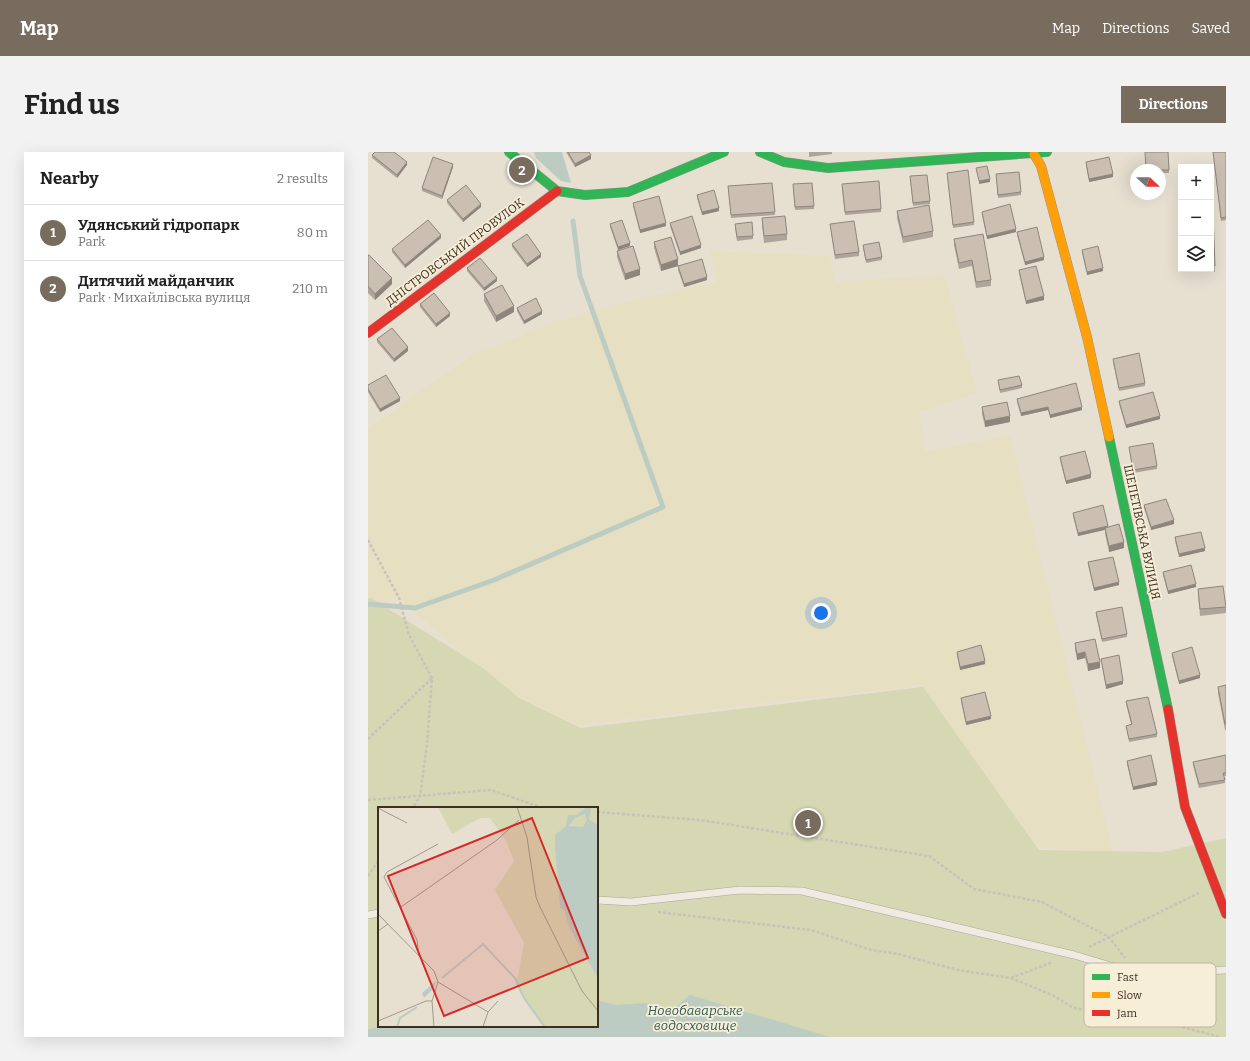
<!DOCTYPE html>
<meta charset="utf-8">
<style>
:root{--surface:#fff;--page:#f2f2f2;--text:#222;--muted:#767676;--line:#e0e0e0;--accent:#786c5e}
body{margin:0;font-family:Bitter,serif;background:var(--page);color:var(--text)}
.controls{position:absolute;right:12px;top:12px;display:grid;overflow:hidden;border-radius:0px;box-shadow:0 4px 16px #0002}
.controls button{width:36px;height:36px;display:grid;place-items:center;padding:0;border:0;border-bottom:1px solid var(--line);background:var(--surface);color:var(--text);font:20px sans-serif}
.compass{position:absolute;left:762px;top:12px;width:36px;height:36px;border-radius:50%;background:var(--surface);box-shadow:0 4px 16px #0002;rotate:112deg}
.you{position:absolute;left:453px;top:461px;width:14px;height:14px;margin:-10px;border:3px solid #fff;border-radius:50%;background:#1a73e8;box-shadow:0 0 0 6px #1a73e833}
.badge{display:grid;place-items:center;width:26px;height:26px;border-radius:50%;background:var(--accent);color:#fff;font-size:13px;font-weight:700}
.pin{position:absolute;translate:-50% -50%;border:2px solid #fff;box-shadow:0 1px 4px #0006}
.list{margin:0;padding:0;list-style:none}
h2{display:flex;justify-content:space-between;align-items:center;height:52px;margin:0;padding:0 16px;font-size:17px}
h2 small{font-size:13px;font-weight:400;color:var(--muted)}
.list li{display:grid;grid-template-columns:26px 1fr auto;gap:12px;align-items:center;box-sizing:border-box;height:56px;padding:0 16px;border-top:1px solid var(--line)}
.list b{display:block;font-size:15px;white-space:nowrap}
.list p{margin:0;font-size:13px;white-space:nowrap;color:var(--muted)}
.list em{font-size:13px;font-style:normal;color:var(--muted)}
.icon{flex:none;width:22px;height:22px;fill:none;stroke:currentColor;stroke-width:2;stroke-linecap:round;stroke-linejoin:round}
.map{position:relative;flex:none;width:858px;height:885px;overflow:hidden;border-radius:0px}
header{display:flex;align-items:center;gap:24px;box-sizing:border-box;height:56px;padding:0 20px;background:var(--accent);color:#fff}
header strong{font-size:19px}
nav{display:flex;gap:22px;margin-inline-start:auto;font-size:14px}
.intro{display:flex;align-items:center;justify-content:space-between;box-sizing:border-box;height:96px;padding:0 24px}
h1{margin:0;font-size:28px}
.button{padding:10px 18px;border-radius:0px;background:var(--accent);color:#fff;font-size:14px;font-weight:700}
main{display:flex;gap:24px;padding:0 24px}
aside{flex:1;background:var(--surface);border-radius:0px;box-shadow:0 4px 16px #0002}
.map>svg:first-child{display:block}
.farmland{fill:#e6dfc2}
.green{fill:#d6d7b3;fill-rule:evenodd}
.water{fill:#bcccc2}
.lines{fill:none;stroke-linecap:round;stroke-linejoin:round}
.stream{stroke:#bcccc2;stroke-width:5}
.lane-casing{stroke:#ada599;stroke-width:8}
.fast-casing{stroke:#9c958a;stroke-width:10}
.slow-casing{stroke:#9c958a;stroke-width:10}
.jam-casing{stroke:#9c958a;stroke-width:10}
.path{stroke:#c8c2b9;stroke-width:2.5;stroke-dasharray:3 2;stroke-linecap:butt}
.lane{stroke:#efebe3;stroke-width:7}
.fast{stroke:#30b455;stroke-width:9}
.slow{stroke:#ff9f0a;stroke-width:9}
.jam{stroke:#e5322d;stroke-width:9}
.wall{fill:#afa499}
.shaded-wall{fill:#8e867d}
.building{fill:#cbbfb2;stroke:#8e867d}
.labels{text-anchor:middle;stroke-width:3.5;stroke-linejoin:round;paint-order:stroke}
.street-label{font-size:12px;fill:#3d2e20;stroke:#f7eed8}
.water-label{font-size:13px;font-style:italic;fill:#2f5d5a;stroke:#f7eed8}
.inset-river{fill:none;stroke:#bcccc2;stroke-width:2}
.inset-road{fill:none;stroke:#a3998a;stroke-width:1}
.view{fill:#d62828;fill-opacity:0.15;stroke:#d62828;stroke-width:2}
.inset-edge{fill:none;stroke:#3d2e20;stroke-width:2}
.key{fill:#f7eed8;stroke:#bfb4a1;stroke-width:1}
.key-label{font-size:11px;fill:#3d2e20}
</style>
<header>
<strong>Map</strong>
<nav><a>Map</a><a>Directions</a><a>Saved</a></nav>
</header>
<div class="intro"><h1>Find us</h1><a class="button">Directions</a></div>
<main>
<aside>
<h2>Nearby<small>2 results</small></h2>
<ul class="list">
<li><span class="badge">1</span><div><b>Удянський гідропарк</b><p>Park</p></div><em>80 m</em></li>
<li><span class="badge">2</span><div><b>Дитячий майданчик</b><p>Park · Михайлівська вулиця</p></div><em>210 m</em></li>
</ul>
</aside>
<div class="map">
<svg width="858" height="885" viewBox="0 0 858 885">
<rect width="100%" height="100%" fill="#e7e0d1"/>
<polygon class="farmland" points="342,99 462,104 467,130 576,123 609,241 551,260 558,300 642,283 745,700 670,695 553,533 209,573 137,538 31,446 0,451 0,276 103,204 174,175 238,155 349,130"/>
<path class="green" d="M0,446H3L115,516L151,546L213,576L555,535L671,698L794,700L858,686V885H0ZM11,656H229V874H11Z"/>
<g class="water">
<polygon points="166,0 194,0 203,31 193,29 168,6"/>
<polygon points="322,843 462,885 0,885 0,877 22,874 229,874 229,848 248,853 277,851 304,858"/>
</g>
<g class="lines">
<polyline class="stream" points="0,452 47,456 126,428 295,355 212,124 205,69"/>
<defs>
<g id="lane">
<polyline points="229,748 263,750 372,738 434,739 706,803 770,822 858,818"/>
<polyline points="0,763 11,761"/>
</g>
<g id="fast">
<polyline points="141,0 189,39 217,43 260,40 356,0"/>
<polyline points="392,0 416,10 460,16 679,0"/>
<polyline points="741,285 800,557"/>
</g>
<polyline id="slow" points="666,2 673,14 719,185 741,285"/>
<g id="jam">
<polyline points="0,181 189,39"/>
<polyline points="800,557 817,655 858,762"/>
</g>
</defs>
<use href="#lane" class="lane-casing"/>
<use href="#fast" class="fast-casing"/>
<use href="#slow" class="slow-casing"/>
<use href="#jam" class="jam-casing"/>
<g class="path">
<polyline points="0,388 31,446 41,483 64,526 59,592 52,644 45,656"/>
<polyline points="0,587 64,526"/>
<polyline points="0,648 123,638 175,656"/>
<polyline points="229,660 332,668 561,704 606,737 674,750 741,785 757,806"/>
<polyline points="0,724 11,708"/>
<polyline points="290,760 443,778 503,798 530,802 590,818 643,826 684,843 706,856 799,871 852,885"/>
<polyline points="721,795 831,741"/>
<polyline points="643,826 685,810"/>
</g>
<use href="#lane" class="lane"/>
<use href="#fast" class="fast"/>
<use href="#slow" class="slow"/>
<use href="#jam" class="jam"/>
</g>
<g class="wall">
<polygon points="198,0 221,0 223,7 207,15"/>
<polygon points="441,0 464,0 464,2 441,5"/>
<polygon points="800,0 801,21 792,21 792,18"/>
<polygon points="845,0 858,0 858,68 853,69"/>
<polygon points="4,3 39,13 29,26 4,6"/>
<polygon points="718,10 745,25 721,30 718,13"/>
<polygon points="85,15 74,47 54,39 54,36"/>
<polygon points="579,21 606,70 606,73 585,76"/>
<polygon points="628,22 653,40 653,43 630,46"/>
<polygon points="542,24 562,49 562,52 545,54"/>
<polygon points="360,34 407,60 407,63 363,66"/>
<polygon points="425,35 446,54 446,57 427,58"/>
<polygon points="474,35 513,57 513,60 477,63"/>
<polygon points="329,43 351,59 334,63 329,46"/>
<polygon points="79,48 113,55 95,70 79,51"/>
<polygon points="265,51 298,74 272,81 265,54"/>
<polygon points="529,59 565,79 565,85 535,91 529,66"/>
<polygon points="614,60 648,80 619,87 614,63"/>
<polygon points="843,62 847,120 830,120 830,117 843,117"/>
<polygon points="394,66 419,82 419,88 396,91 394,73"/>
<polygon points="302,71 333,96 312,103 302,74"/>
<polygon points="242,72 262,94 250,98 242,75"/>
<polygon points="462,72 491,100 491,104 467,107"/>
<polygon points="367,75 385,84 385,87 369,89"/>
<polygon points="649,80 676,108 657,113 649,83"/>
<polygon points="73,86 37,116 24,100 24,97"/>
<polygon points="586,87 623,128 623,134 608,136 604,114 591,117 586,93"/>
<polygon points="286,90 310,114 293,119 286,96"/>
<polygon points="144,92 173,105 159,115 144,95"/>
<polygon points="495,93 514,105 514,108 498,111 495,96"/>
<polygon points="714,98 735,119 719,123 714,101"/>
<polygon points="249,99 272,123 257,128 249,105"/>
<polygon points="0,103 24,132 7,148 0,141"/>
<polygon points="310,114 339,128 316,135 310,118"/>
<polygon points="99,116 129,129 116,139 99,119"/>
<polygon points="651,118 676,148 658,152 651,121"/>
<polygon points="116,142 146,160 128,170 116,149"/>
<polygon points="52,152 82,164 68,175 52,155"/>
<polygon points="149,156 174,162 156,172 149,159"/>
<polygon points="9,187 40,199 26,210 9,190"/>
<polygon points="745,207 777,231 777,234 751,239 745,210"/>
<polygon points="630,228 654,233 654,236 632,241"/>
<polygon points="0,233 32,249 12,260 0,240"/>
<polygon points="649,247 714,258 682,266 680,258 653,264 649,250"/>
<polygon points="751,249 792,267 758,276 751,252"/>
<polygon points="614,255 642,270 617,275 614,262"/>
<polygon points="761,295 789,314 789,317 765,321"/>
<polygon points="692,305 723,326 698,332 692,308"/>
<polygon points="776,353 806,372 783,378 776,356"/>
<polygon points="705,361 740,375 756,396 741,400 737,382 737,378 710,384 705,364"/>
<polygon points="807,385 837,399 811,405 807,389"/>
<polygon points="720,410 751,433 726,439 720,413"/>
<polygon points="795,420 828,435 800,442 795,423"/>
<polygon points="830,437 858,455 858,461 832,464 830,443"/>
<polygon points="728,460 759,482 759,485 734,490 728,463"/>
<polygon points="707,491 732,516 720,519 717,506 709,508 707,498"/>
<polygon points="589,500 617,512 592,518 589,503"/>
<polygon points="804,501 832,526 811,532 804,504"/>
<polygon points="733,507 755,532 738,537"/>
<polygon points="858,533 858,578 857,578 850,541 850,535"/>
<polygon points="593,546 623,567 598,573 593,549"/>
<polygon points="758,549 789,582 789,585 761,590 758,574 763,572 758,552"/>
<polygon points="858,603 858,624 856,624 857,631 831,636 825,613 825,610"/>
<polygon points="759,609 789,633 765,638 759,612"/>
</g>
<g class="shaded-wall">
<polygon points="223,3 223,7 207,15 207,12"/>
<polygon points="39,10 39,13 29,26 29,23"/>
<polygon points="85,12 85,15 74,47 74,44"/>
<polygon points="745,22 745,25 721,30 721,27"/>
<polygon points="622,27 622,30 611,32 611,29"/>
<polygon points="113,52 113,55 95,70 95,67"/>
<polygon points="351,56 351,59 334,63 334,60"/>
<polygon points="298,71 298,74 272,81 272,78"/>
<polygon points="648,77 648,80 619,87 619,84"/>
<polygon points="73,83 73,86 37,116 37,113"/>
<polygon points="262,91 262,94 250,98 250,95"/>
<polygon points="333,93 333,96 312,103 312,100"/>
<polygon points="173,102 173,105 159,115 159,112"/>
<polygon points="676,105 676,108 657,113 657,110"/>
<polygon points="310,107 310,114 293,119 293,113"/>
<polygon points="735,116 735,119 719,123 719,120"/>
<polygon points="272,117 272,123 257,128 257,122"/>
<polygon points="339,125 339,128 316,135 316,132"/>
<polygon points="24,126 24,132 7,148 7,142"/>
<polygon points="129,126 129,129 116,139 116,136"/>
<polygon points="676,144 676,148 658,152 658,149"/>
<polygon points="146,154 146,160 128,170 128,164"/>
<polygon points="174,159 174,162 156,172 156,169"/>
<polygon points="82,161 82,164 68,175 68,172"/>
<polygon points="40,195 40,199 26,210 26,207"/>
<polygon points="32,246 32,249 12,260 12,257"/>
<polygon points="680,255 680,258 653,264 653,261"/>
<polygon points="714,255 714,258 682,266 682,263"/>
<polygon points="642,264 642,270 617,275 617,269"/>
<polygon points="792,264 792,267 758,276 758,273"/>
<polygon points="723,322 723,326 698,332 698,329"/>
<polygon points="806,368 806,372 783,378 783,375"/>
<polygon points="740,374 740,377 710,384 710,381"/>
<polygon points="756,390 756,396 741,400 741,394"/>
<polygon points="837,396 837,399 811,405 811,402"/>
<polygon points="751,430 751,433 726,439 726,436"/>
<polygon points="828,432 828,435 800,442 800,439"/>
<polygon points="717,500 717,506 709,508 709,502"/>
<polygon points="617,509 617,512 592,518 592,515"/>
<polygon points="732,510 732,516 720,519 720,512"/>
<polygon points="832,523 832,526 811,532 811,529"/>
<polygon points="755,529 755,532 738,537 738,533"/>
<polygon points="623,564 623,567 598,573 598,570"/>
<polygon points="789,630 789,633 765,638 765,635"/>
</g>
<g class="building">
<polygon points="7,0 26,0 39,10 29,23 4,3"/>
<polygon points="200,0 221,0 223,3 207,12"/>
<polygon points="777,0 800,0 801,18 778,18"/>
<polygon points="845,0 858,0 858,65 853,66"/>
<polygon points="65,5 85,12 74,44 54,36"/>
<polygon points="741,5 745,22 721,27 718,10"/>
<polygon points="619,14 622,27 611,29 608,16"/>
<polygon points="600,18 606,70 585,73 579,21"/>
<polygon points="651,20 653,40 630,43 628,22"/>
<polygon points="559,23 562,49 545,51 542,24"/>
<polygon points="511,29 513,57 477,60 474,32"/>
<polygon points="404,31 407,60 363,63 360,34"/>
<polygon points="444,31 446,54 427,55 425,32"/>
<polygon points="98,33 113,52 95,67 79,48"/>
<polygon points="346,38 351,56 334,60 329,43"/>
<polygon points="291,44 298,71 272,78 265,51"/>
<polygon points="642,52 648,77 619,84 614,60"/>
<polygon points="561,53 565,79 535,85 529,59"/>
<polygon points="843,62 845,62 847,114 843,114"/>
<polygon points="324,64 333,93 312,100 302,71"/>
<polygon points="417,64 419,82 396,84 394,66"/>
<polygon points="60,68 73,83 37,113 24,97"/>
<polygon points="254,68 262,91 250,95 242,72"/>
<polygon points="486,69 491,100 467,103 462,72"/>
<polygon points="384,70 385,84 369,85 367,72"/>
<polygon points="669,75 676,105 657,110 649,80"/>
<polygon points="159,82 173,102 159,112 144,92"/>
<polygon points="615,82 623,128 608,130 604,108 591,111 586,87"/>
<polygon points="303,85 310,107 293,113 286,90"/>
<polygon points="511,90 514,105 498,108 495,93"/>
<polygon points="265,94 272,117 257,122 249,99"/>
<polygon points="730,94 735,116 719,120 714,98"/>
<polygon points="0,103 1,103 24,126 7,142 0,134"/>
<polygon points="112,106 129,126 116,136 99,116"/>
<polygon points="334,107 339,125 316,132 310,114"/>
<polygon points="668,114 676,144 658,149 651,118"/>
<polygon points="134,133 146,154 128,164 116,142"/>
<polygon points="66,141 82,161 68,172 52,152"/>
<polygon points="168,146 174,159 156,169 149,156"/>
<polygon points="24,176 40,195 26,207 9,187"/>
<polygon points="771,201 777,231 751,236 745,207"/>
<polygon points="18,223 32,246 12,257 0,237 0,233"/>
<polygon points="651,224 654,233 632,238 630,228"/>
<polygon points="708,231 714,255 682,263 680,255 653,261 649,247"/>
<polygon points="785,240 792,264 758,273 751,249"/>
<polygon points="639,250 642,264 617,269 614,255"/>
<polygon points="785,291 789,314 765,318 761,295"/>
<polygon points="717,299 723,322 698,329 692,305"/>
<polygon points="798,347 806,368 783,375 776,353"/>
<polygon points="735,353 740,374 710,381 705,361"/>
<polygon points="751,372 756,390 741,394 737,376"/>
<polygon points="833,380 837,396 811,402 807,385"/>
<polygon points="745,405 751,430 726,436 720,410"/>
<polygon points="823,413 828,432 800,439 795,420"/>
<polygon points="855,434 858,455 832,457 830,437"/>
<polygon points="754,455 759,482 734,487 728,460"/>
<polygon points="727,487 732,510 720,512 717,500 709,502 707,491"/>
<polygon points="613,493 617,509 592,515 589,500"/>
<polygon points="824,495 832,523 811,529 804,501"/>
<polygon points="751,503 755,529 738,533 733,507"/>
<polygon points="858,533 858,572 857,572 850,535"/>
<polygon points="617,540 623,564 598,570 593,546"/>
<polygon points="780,545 789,582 761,587 758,574 764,572 758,549"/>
<polygon points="783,603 789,630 765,635 759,609"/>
<polygon points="858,603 858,621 855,621 857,628 831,632 825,610"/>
</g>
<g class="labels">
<g class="street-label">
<text transform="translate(87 100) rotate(-37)" y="4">ДНІСТРОВСЬКИЙ ПРОВУЛОК</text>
<text transform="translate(774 380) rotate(78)" y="4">ШЕПЕТІВСЬКА ВУЛИЦЯ</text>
</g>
<g class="water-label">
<text x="327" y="863">Новобаварське<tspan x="327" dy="15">водосховище</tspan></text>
</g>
</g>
<g transform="translate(10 655)">
<rect width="220" height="220" fill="#e7e0d1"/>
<path d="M60,0H220V220L164,219L138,179L146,136L117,83L136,54L128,34L112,11H102L74,27Z" fill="#d6d7b3"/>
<path d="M209,0H213L211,13L220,18V171L192,122L186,103L182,101L177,39V28L188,19L190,8H199ZM207,7L209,13L205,20L190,19L197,11ZM58,174L56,181L46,191L44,186Z" fill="#bcccc2" fill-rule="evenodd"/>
<path class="inset-river" d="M64,171L105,137L137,171L146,191L167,220M19,220L22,211L39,200"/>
<path class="inset-road" d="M139,0L149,30L158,90L162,100L204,184L220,204M0,1L29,16M23,100L119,33L141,13M0,107L56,164L60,175L54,194L56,220M0,124L10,117M41,149L39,133L6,70L9,65L60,37M60,175L110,205M0,214L48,194H54M105,220L110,205L120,194"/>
<path class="view" d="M154,11L210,151L66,209L10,69Z"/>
<rect width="220" height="220" class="inset-edge"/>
</g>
<rect x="716" y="811" width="132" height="64" rx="6" class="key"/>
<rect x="724" y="822" width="18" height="6" fill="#30b455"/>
<rect x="724" y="840" width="18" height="6" fill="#ff9f0a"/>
<rect x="724" y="858" width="18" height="6" fill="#e5322d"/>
<g class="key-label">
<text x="749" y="829">Fast</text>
<text x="749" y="847">Slow</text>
<text x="749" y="865">Jam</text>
</g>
</svg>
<div class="controls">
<button>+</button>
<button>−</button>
<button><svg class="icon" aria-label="layers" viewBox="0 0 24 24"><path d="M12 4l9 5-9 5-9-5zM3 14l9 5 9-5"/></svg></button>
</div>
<svg class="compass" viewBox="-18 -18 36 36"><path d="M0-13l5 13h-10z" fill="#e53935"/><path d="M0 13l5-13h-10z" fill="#767676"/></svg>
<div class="you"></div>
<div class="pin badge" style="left:440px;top:671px">1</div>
<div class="pin badge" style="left:154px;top:18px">2</div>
</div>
</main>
